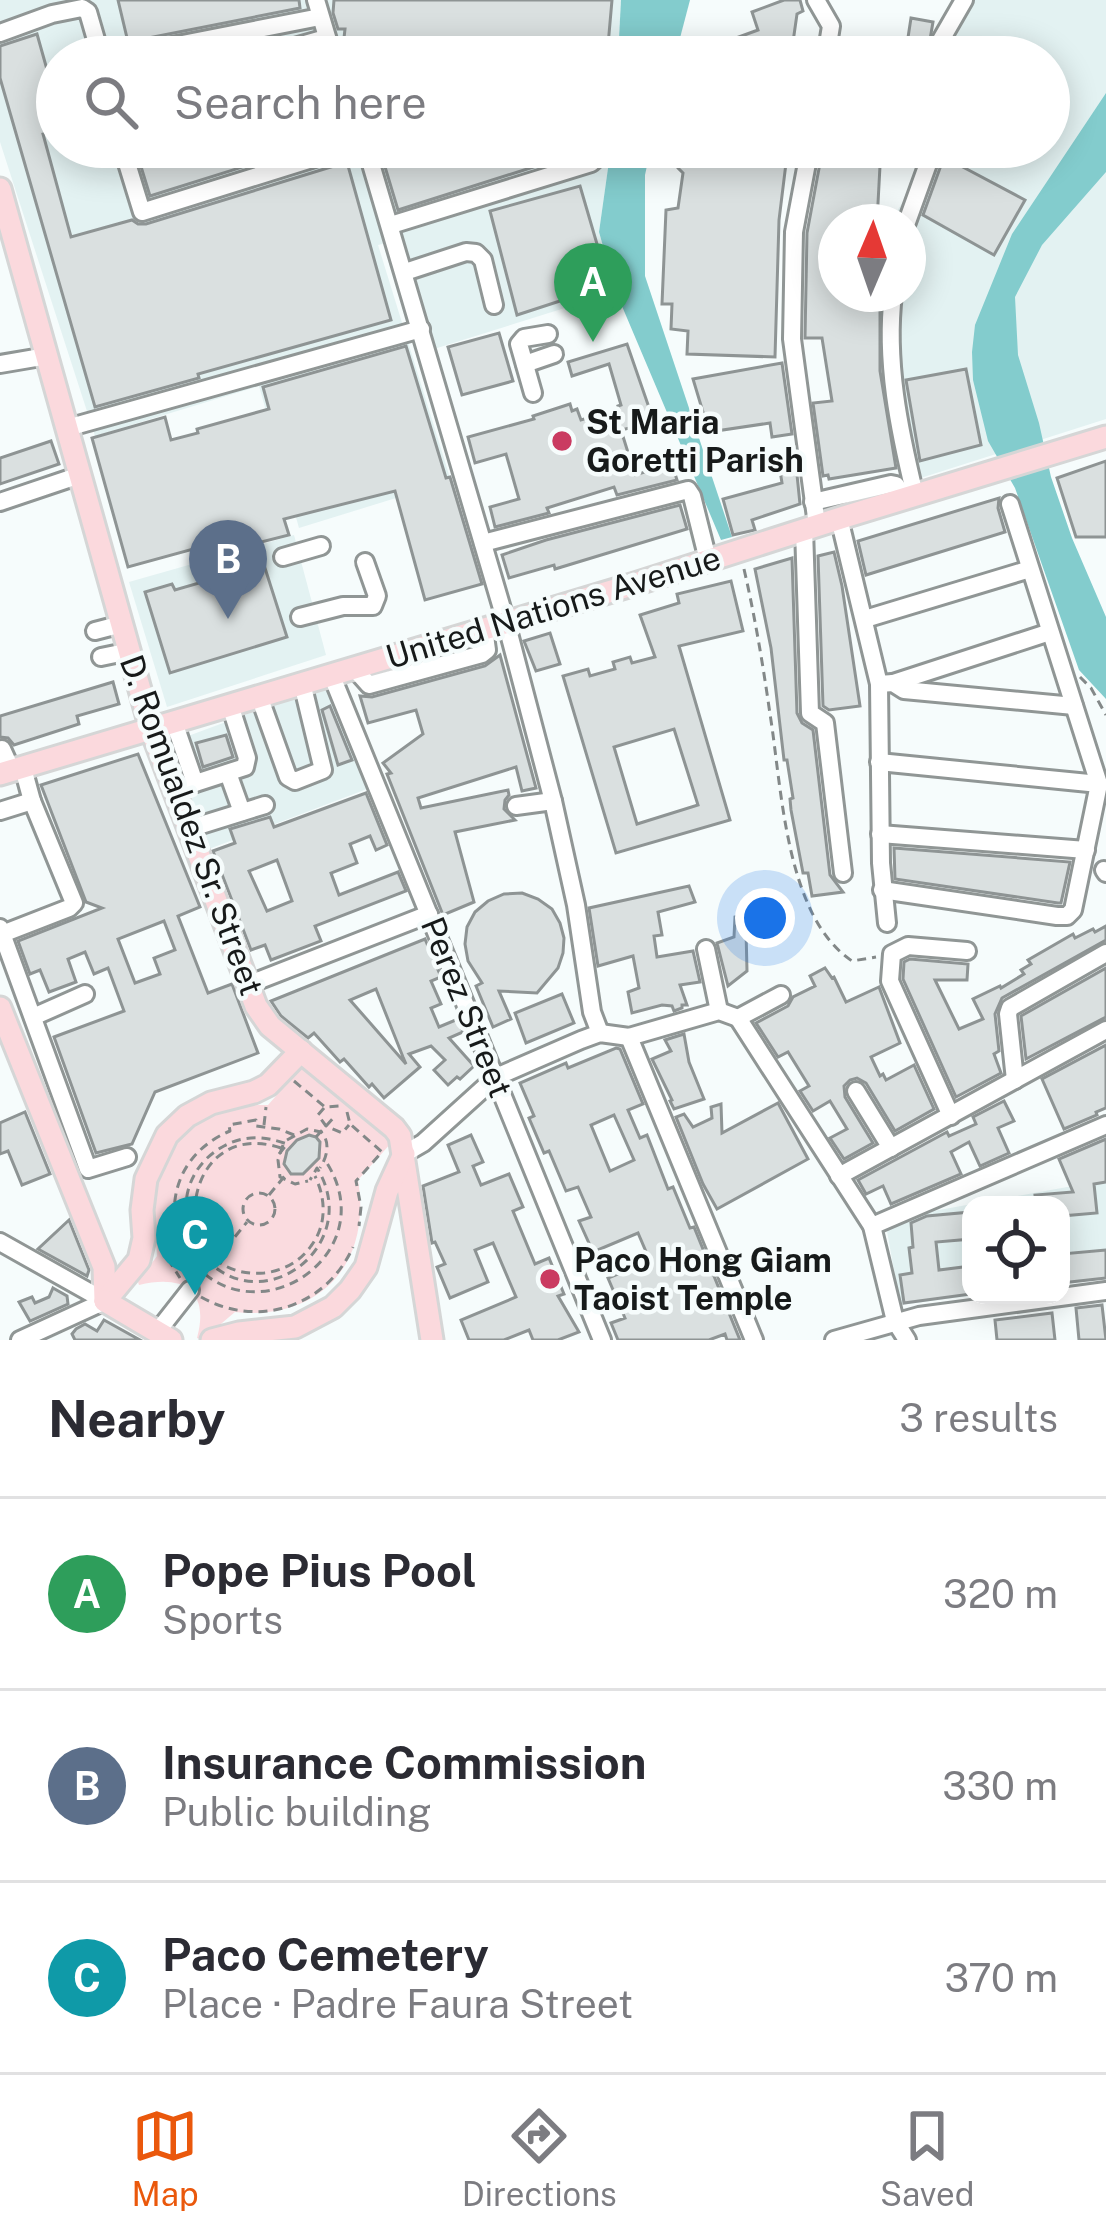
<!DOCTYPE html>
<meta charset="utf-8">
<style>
:root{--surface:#fff;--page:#f2f2f3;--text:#2b2b33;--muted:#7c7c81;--line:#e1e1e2;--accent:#ea580c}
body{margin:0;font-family:"Public Sans",sans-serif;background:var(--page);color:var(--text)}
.controls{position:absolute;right:36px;bottom:36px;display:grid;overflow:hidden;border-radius:24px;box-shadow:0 6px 30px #0003}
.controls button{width:108px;height:108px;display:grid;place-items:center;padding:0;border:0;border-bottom:3px solid var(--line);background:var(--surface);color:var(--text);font:60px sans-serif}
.compass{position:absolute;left:818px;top:204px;width:108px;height:108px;border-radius:50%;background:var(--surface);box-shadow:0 6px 30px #0003;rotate:2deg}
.you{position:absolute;left:765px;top:918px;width:42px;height:42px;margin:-30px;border:9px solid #fff;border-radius:50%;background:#1a73e8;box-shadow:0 0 0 18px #1a73e833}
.badge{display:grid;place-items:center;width:78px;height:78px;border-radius:50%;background:var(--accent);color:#fff;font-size:39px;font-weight:700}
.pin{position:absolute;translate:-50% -99px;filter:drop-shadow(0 3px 6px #0008)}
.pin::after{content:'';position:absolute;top:63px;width:42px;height:36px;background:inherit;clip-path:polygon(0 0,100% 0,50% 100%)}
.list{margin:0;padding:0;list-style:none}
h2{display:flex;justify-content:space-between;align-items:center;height:156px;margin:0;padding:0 48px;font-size:51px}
h2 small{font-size:39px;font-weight:400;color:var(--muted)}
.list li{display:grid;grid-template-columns:78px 1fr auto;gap:36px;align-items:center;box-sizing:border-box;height:192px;padding:0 48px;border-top:3px solid var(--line)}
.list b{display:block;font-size:45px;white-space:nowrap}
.list p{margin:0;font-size:39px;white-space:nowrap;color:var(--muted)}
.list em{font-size:39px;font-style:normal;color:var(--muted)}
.icon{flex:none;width:66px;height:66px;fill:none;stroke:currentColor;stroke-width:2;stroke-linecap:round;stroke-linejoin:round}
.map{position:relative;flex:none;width:1106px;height:1340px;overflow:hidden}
.search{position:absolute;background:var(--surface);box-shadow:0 6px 30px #0003;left:36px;right:36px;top:36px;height:132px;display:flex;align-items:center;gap:30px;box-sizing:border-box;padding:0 42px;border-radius:66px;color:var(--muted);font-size:45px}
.sheet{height:732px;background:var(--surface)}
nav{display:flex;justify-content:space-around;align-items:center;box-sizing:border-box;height:168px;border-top:3px solid var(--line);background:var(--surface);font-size:33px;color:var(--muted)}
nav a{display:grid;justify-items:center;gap:6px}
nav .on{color:var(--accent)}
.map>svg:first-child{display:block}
.built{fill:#e3f2f2}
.green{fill:#fadbdf}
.water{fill:#83cccd}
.building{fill:#dae0e0;stroke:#8e9494;stroke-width:3;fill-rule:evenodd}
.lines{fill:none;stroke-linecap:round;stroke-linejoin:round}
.minor-casing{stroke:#909695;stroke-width:22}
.major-casing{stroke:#d5d6d6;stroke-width:27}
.path{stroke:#838888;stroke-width:3;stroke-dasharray:9 6;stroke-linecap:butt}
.minor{stroke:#fff;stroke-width:16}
.major{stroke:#fbd9dd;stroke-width:21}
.poi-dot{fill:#ca3b61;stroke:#f6fcfc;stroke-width:4.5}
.labels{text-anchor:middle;stroke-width:9;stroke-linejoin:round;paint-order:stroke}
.poi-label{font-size:33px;font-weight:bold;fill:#171a1a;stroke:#f6fcfc;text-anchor:start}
.street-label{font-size:33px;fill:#171a1a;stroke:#f6fcfc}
</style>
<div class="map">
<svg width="1106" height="1340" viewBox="0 0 1106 1340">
<rect width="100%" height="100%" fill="#f6fcfc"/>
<g class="built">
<polygon points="0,0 621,0 618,57 57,57 57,147 611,147 599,232 616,292 434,349 395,241 378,245 451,481 299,528 259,386 95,436 0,142"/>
<polygon points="969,0 1106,0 1106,419 905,483 884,294 908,294 908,222 890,222 938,147 1049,147 1049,57 950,57 951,40"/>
<polygon points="294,535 326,655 167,707 129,582"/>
<polygon points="328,684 367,789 209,849 172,742"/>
<polygon points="1106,1180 1106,1279 1061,1284 1061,1205 971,1205 971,1295 977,1295 900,1305 887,1231 911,1215"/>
</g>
<path class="green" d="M305,1068L389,1137L392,1142L358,1180C372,1264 319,1321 235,1312L202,1340L197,1338C210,1290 183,1274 139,1285L138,1282L157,1256C157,1240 151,1224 152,1208C153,1144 208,1103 268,1105L298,1071Z"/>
<g class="water">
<polygon points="621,0 690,0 675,57 618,57"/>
<polygon points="1106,93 1106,172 1042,245 1015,297 1018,355 1039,423 1051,477 1072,538 1106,617 1106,699 1079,670 1015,488 988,441 973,380 972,352 975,325 1012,234"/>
<polygon points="611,147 651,147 645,175 645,276 732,537 721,540 616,292 599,232"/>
</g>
<g class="building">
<polygon points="118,0 299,0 300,8 128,42"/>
<polygon points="334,0 612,0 607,57 348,57 343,47 345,29 338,29 333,13"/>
<polygon points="784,0 800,0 803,11 797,14 793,42 805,42 802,57 684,57 758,30 752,12"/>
<polygon points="911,18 933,22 927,57 905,57"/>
<polygon points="37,34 57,105 57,130 43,134 71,237 132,220 138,224 146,224 347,162 391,320 198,374 199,378 95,407 0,78 0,46"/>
<polygon points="135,147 300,147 300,149 150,196"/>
<polygon points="379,147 586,147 587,150 398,210"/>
<polygon points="682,147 788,147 779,220 775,357 687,354 688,331 671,329 672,304 662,304 666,210 678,208 683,173 678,168"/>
<polygon points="823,147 881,147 877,222 836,222 836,294 880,294 880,371 896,468 829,479 828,475 823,476 813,403 832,401 822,338 805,338 807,233"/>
<polygon points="944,157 1025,200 994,255 923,215"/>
<polygon points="580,186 609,285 517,315 490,211"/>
<polygon points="499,333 513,381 462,395 448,347"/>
<polygon points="627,344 654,422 621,430 635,475 672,464 677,480 617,495 614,487 547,508 549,513 495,527 490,507 519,499 506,454 475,463 468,437 534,419 533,416 570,404 572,411 577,409 581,420 619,409 618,406 621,405 609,364 572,376 568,362"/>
<polygon points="406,346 446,478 450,477 482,584 425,600 395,491 284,519 289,535 257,543 287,637 170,673 145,592 172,584 175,590 237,572 231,551 207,557 204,546 128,567 92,438 165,417 171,440 198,433 197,429 269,409 263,387"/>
<polygon points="782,363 792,434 772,437 770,423 709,432 693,379"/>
<polygon points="966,369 981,445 920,461 906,380"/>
<polygon points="51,441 59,464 0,484 0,458"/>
<polygon points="795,455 800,504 752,520 755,530 733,535 723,499 782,483 778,458"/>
<polygon points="1106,461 1106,537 1076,537 1057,478"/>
<polygon points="999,498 998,508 1005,532 866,575 858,541"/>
<polygon points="680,505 687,529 555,569 554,565 509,578 502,555 546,540"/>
<polygon points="834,552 842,586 860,706 829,710 823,706 818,556"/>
<polygon points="792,558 797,713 802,723 813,730 830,875 843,892 812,896 808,873 803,873 791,810 790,799 793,798 787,760 784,760 771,648 755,569"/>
<path d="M731,581L743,631L679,646L730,820L616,853L563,676L588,669L590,676L615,669L613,662L630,657L632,663L655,657L640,615L679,603L677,594ZM674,729L698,805L637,824L614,747Z"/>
<polygon points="550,633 560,664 536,671 524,641"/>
<polygon points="500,655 536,788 522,791 516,767 418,798 421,808 508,790 509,795 505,800 504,809 515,820 455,832 474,902 443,915 387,774 391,773 383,763 423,734 416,710 368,723 360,696 372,697 485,666"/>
<polygon points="113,682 119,704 77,716 79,724 14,745 8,738 0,737 0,716"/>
<polygon points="330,706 352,760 338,765 322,710"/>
<polygon points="226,735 233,757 203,767 196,743"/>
<path d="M138,754L200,907L178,916L208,993L232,984L258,1053L155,1092L132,1144L96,1153L54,1037L124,1011L108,968L94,974L85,952L68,959L76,982L49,992L40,970L30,974L18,941L102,908L86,902L41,785ZM164,921L175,950L154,958L160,974L135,983L118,939Z"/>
<path d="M366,793L387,845L376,850L370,836L350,844L357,863L331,873L339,895L398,872L406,891L315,926L321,941L271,960L265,945L251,950L213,851L235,843L230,829L270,817L274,827ZM277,860L292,901L267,911L249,871Z"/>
<polygon points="894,848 1070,862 1061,903 1058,903 895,879"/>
<polygon points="689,886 695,902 658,912 662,935 654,936 657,957 693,951 700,982 680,985 687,1005 682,1005 682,1008 674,1011 672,1006 662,1005 632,1013 628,992 639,988 633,956 598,966 589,908"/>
<polygon points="522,893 538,899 552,909 560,923 564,938 563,953 558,968 537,993 499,991 511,1019 493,1027 476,986 482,983 468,961 465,944 467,927 475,912 488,901 504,894"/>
<polygon points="758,911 762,925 746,930 747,971 728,986 717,943 734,937 735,917"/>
<polygon points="1106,926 1106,940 1002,998 995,1014 999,1051 994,1054 1001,1073 956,1097 903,979 904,962 910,959 968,964 967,980 935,980 959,1029 983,1019 973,999 1000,986 1001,988 1024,974 1021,970 1031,964 1028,960 1073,934 1075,938 1093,929 1095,932"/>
<path d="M425,939L441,977L431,981L441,1004L431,1008L439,1027L458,1019L463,1032L449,1038L474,1066L460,1079L457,1077L448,1085L434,1070L445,1060L431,1046L409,1054L420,1067L384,1098L372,1084L369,1087L344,1059L340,1062L314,1033L308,1038L281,1016L271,1001ZM376,989L403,1057L406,1064L350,1000Z"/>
<polygon points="825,968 832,978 834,977 846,1002 879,987 900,1043 871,1057 880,1076 883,1074 886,1080 914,1065 934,1109 895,1131 866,1083 857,1078 850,1080 844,1086 845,1097 873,1143 844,1159 830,1138 847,1129 830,1101 813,1111 800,1091 809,1086 788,1052 778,1057 756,1023 788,1006 793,997 815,986 810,976"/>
<polygon points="1106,968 1106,1017 1026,1059 1021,1016"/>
<polygon points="562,994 574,1023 526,1043 515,1013"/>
<polygon points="684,1034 689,1062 704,1099 674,1109 670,1101 672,1100 652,1059 671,1051 665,1040"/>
<polygon points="1106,1045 1106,1108 1096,1112 1097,1115 1064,1129 1042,1079"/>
<path d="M616,1048L620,1049L643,1104L628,1110L640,1138L647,1135L668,1189L673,1187L690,1228L694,1227L740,1340H727L725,1334L709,1340H618L611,1323L625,1318L608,1278L650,1261L638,1233L593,1252L579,1221L591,1217L578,1187L566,1191L549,1151L544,1153L529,1118L534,1116L520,1083L566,1063L568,1068ZM614,1115L634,1160L610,1171L591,1125Z"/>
<polygon points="1004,1101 1014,1121 998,1128 1009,1153 980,1166 969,1142 951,1152 961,1174 891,1204 883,1186 866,1194 858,1180 947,1132 949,1136 976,1124 973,1117"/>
<polygon points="778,1103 808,1159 717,1209 703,1184 676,1117 684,1114 693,1127 712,1118 711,1107 721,1104 722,1133"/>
<polygon points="25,1112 50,1174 22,1185 8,1151 0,1154 0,1123"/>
<polygon points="309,1135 316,1137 320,1142 319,1158 303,1174 291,1174 284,1164 287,1151 297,1140"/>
<polygon points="471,1135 483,1162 473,1166 481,1185 509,1174 523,1207 513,1211 535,1264 549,1258 564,1294 558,1296 579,1332 558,1340 533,1340 529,1330 504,1340 469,1340 461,1320 516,1297 493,1243 475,1250 488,1282 450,1298 437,1267 445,1264 435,1242 432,1243 423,1186 459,1172 448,1145"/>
<polygon points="1106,1139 1106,1182 1094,1184 1097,1213 1061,1216 1061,1205 1036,1205 1035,1195 1073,1192 1059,1159"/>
<polygon points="971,1212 971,1239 936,1242 939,1270 971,1266 971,1294 904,1303 900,1275 912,1273 909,1248 913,1247 911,1223 927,1216"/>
<polygon points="69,1220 89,1270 87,1276 38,1249"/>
<polygon points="1106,1250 1106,1278 1061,1283 1061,1254"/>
<polygon points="53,1288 67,1296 68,1304 30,1321 19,1302 32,1297 35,1303 49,1297"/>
<polygon points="1102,1305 1106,1340 1079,1340 1076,1308"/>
<polygon points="1052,1313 1055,1340 997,1340 995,1320"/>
<polygon points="104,1320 140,1340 75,1340 72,1334 76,1329 85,1324 97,1331"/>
</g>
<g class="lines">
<defs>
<g id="minor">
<polyline points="316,0 333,57"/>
<polyline points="816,0 831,26 826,57"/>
<polyline points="0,33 52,14 82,8 88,12 101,57"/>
<polyline points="116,57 320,17"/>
<polyline points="259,57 326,38"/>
<polyline points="940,57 941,40 964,0"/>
<polyline points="122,147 142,212 350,147"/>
<polyline points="366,147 506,622 553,801 576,905 592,1012 600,1033"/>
<polyline points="810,147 794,232 792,339 817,525"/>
<polyline points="907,222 934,147"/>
<polyline points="391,225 591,163 600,155 599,147"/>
<polyline points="405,272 466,252 476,253 483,260 494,305"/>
<path d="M893,294C885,361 899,429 915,495"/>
<polyline points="0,364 47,356"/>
<polyline points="525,364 554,354"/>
<polyline points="533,393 519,344 524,338 548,334"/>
<polyline points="67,428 421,329"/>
<polyline points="0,502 80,475"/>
<polyline points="813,502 891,484 896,485 904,498"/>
<polyline points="839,518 879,684 881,863 887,923"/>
<polyline points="804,529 810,713 825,723 843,873"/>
<polyline points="483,543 688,490 692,496 708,560"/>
<polyline points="283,557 321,546"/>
<polyline points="300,617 343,606 373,606 377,596 365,562"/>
<polyline points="865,619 1030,569"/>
<polyline points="95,631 122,624"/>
<polyline points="101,657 130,651"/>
<polyline points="353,667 369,685 482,654 487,650 484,629"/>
<polyline points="331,674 602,1340"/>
<polyline points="893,683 1050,632"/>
<polyline points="879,684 893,683 904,690 1074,706"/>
<polyline points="259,696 288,777 295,781 323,770 302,683"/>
<polyline points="174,722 195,783"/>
<polyline points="2,749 12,771"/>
<polyline points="879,762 1099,784"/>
<polyline points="228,773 242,812"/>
<polyline points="174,790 245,767 247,758 230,705"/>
<polyline points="516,806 553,801"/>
<polyline points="0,811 32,801"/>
<polyline points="188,829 265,805"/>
<polyline points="880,834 1086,850"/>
<polyline points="1104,870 1106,873"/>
<polyline points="882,890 1057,916 1067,916 1073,910 1099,784 1010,504"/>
<polyline points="0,928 88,1169 127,1157"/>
<polyline points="2,934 69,908 74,903 32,801 23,768"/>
<polyline points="706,949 719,1011"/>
<polyline points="247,985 429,914"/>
<polyline points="33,1017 85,994"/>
<polyline points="738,1018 872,1226 895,1321 907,1340"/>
<polyline points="738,1018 781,995"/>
<polyline points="629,1037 754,1340"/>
<polyline points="1015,1080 1008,1014 1010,1008 1106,953"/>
<polyline points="856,1091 891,1148"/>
<polyline points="951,1116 890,981 892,954 908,946 967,951"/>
<polyline points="404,1154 423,1143 496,1077 581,1040 600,1033 629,1037 719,1011 738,1018"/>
<polyline points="839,1176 1106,1030"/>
<polyline points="872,1226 1106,1125"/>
<polyline points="0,1242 105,1301"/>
<polyline points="157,1332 190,1290"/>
<polyline points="20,1340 105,1301"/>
<polyline points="834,1340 919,1316 1106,1291"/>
</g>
<g id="major">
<polyline points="0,189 151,729 256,1006 270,1026 394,1128 400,1136 432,1340"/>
<polyline points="0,774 635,584 844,517 1106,437"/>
<polyline points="0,1008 104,1267 105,1301"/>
<polyline points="105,1301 139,1260 144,1238 142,1210 146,1179 167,1135 187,1116 211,1103 254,1092 268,1085 301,1051"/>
<polyline points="105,1301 171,1340"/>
<polyline points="212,1340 239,1333 295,1327 333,1307 350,1290 366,1267 387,1191 404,1154"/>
</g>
</defs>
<use href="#minor" class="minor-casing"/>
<use href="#major" class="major-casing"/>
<g class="path">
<path d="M744,569C755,617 763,665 770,714C782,788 785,916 852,961L876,957"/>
<polyline points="1080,677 1091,688 1106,715"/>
<polyline points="294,1081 325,1107 340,1106"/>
<polyline points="324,1108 318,1115 326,1126 342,1133 349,1125"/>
<polyline points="347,1112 350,1124 382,1152 356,1181 361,1207 359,1226"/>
<polyline points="264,1125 266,1107"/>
<path d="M294,1135L279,1129L256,1126V1120L229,1125L230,1131C201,1143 179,1167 175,1200C172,1221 178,1244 192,1261C256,1340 387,1253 325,1160"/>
<polyline points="316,1137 336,1115"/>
<path d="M287,1140L307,1129L321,1132C331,1142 327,1157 320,1168"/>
<polyline points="283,1145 278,1160 280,1177 295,1184 308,1181"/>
<path d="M281,1148C179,1114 161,1281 264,1273C282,1271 300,1262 311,1246C327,1225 326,1199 315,1176"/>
<path d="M279,1154L287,1144C265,1136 244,1135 224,1146C201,1158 186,1181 186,1207C185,1226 192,1244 205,1258C264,1322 364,1244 317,1168L310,1180"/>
<circle cx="259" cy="1209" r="16"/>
<polyline points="269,1195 288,1172"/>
<polyline points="160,1246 180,1278"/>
<polyline points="216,1260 247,1222"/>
<polyline points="199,1280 211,1266"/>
<path d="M201,1297C258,1329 326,1307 353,1247"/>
</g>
<use href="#minor" class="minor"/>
<use href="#major" class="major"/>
</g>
<g class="poi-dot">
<circle cx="562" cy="441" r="12"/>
<circle cx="550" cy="1279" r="12"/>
</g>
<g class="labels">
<g class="poi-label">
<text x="586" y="434">St Maria<tspan x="586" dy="38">Goretti Parish</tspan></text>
<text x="574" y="1272">Paco Hong Giam<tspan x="574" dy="38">Taoist Temple</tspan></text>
</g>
<g class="street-label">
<text transform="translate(553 607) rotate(-17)" y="12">United Nations Avenue</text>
<text transform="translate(192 825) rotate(70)" y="12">D. Romualdez Sr. Street</text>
<text transform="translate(467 1007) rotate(68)" y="12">Perez Street</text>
</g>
</g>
</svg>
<div class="controls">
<button><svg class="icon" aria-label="locate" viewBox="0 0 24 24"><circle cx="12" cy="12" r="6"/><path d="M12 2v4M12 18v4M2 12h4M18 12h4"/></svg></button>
</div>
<svg class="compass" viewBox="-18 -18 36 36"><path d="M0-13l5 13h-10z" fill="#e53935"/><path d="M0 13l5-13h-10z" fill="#7c7c81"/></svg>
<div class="you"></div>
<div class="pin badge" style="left:593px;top:342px;background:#2e9e5b">A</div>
<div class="pin badge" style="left:228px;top:619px;background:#5c6f8a">B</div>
<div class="pin badge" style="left:195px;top:1295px;background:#0f9aa8">C</div>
<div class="search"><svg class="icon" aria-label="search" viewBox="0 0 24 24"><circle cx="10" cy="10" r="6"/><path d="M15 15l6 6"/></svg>Search here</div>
</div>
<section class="sheet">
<h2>Nearby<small>3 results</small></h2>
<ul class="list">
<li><span class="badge" style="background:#2e9e5b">A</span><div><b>Pope Pius Pool</b><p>Sports</p></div><em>320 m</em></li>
<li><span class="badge" style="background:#5c6f8a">B</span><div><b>Insurance Commission</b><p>Public building</p></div><em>330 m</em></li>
<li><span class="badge" style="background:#0f9aa8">C</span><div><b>Paco Cemetery</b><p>Place · Padre Faura Street</p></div><em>370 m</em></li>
</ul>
</section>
<nav>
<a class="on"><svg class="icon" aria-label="map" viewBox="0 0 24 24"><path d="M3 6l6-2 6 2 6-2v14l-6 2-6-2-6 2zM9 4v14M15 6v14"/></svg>Map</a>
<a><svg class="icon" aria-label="directions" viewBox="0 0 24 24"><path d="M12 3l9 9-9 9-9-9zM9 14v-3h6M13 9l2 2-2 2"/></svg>Directions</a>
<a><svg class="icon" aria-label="saved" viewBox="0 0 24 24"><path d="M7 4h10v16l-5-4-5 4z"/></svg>Saved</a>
</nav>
